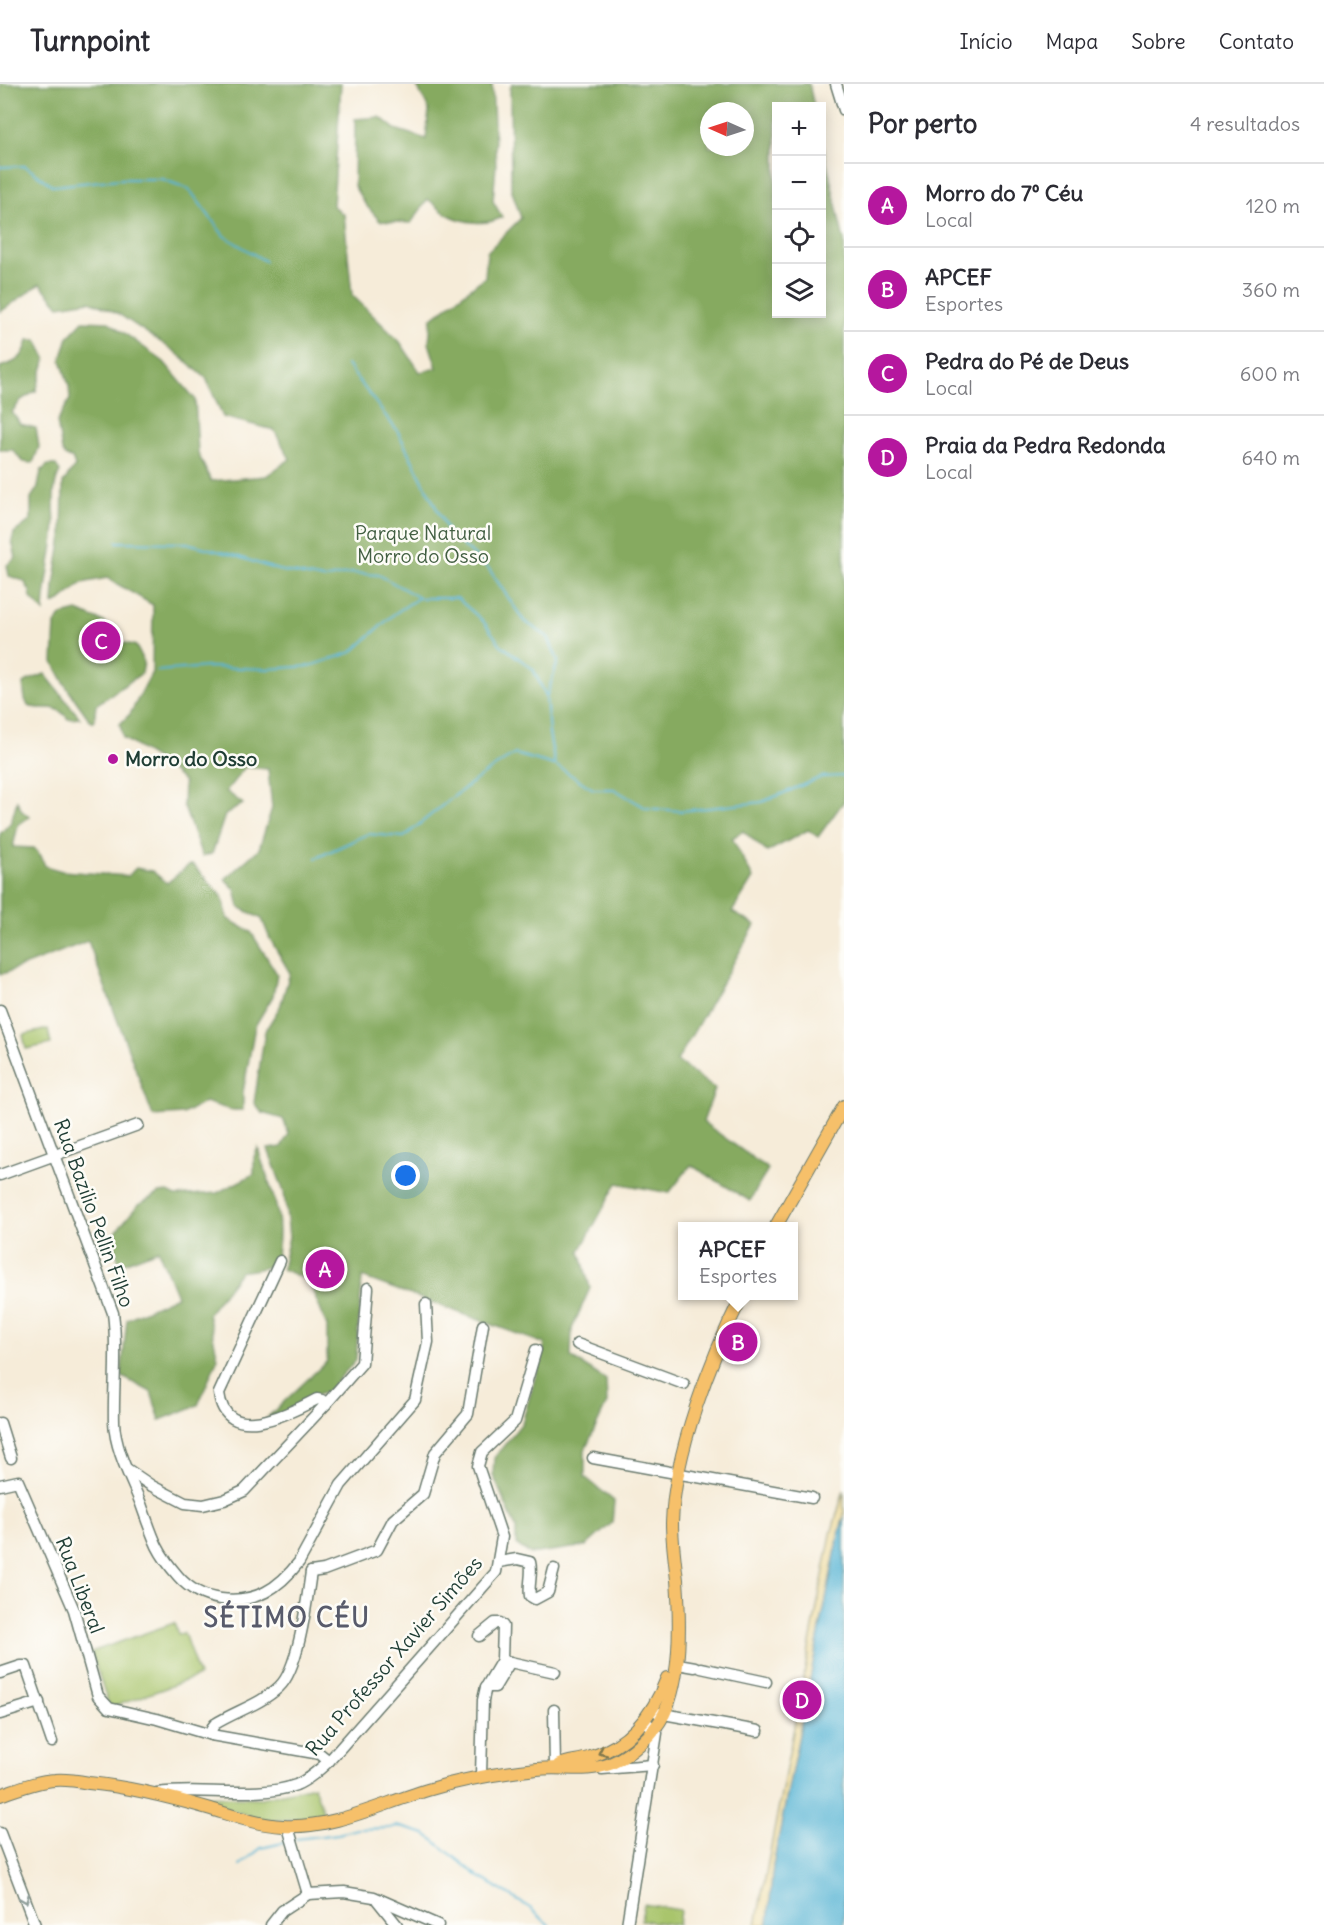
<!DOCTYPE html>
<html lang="pt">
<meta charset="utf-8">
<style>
:root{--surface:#fff;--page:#f7f7f7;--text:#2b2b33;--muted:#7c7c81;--line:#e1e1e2;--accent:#b5179e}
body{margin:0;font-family:Delius,sans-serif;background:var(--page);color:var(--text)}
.controls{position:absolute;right:18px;top:18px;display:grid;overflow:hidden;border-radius:0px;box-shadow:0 3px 15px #0003}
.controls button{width:54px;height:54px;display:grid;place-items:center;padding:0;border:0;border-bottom:2px solid var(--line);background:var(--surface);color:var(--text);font:30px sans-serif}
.compass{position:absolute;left:700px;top:18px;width:54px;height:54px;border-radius:50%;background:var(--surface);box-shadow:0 3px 15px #0003;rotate:273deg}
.you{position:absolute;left:406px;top:1092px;width:21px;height:21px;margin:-15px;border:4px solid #fff;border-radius:50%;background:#1a73e8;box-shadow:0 0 0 9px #1a73e833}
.badge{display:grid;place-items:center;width:39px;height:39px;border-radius:50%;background:var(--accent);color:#fff;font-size:20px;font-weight:700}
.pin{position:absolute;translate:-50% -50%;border:3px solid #fff;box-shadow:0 2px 6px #0006}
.popup{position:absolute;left:678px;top:1138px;width:120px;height:78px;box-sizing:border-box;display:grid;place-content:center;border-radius:0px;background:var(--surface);filter:drop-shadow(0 2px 4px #0005);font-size:20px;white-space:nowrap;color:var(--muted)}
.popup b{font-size:22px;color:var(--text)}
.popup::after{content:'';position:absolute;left:50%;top:100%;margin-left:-12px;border:12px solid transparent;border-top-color:var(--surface)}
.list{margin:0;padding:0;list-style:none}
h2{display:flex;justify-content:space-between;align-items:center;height:78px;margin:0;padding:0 24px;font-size:26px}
h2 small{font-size:20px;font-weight:400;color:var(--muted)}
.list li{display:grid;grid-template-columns:39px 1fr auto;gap:18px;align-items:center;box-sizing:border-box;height:84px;padding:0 24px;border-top:2px solid var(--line)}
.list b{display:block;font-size:22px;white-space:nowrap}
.list p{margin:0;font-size:20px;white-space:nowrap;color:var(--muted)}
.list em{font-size:20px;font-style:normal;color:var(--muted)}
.icon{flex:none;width:33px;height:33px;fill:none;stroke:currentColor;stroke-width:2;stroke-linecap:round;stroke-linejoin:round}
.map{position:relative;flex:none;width:844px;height:1841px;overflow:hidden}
header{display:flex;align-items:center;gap:36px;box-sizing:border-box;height:84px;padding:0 30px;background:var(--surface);border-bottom:2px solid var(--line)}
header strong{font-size:28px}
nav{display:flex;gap:33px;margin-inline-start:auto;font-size:21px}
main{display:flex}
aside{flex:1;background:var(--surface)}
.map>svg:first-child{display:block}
.green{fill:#a9c56c;stroke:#648150;stroke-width:1.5}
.forest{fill:#86aa60;stroke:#52744a;stroke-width:1.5;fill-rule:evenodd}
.sand{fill:#eeda9e;stroke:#868c69;stroke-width:1.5}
.water{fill:#56b4d4;stroke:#3a7884;stroke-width:1.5}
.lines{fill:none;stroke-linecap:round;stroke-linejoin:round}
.stream{stroke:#56b4d4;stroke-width:2}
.minor-casing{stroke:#6a7a6e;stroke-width:13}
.major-casing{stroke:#6a7a6e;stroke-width:14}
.minor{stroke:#fff;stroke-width:10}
.major{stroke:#f6c06b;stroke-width:12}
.oneway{stroke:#80784d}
.oneway2{stroke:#8f9e9a}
.poi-dot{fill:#b5179e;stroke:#fdfcf7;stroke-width:2}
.labels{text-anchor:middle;stroke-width:5;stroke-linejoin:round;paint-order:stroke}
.park-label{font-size:20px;fill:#425f42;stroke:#fdfcf7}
.poi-label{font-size:20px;font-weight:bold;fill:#1f3d34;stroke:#fdfcf7;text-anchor:start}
.street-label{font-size:20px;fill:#1f3d34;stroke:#fdfcf7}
.district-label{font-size:26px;font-weight:bold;letter-spacing:1.5px;fill:#585b6b;stroke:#fdfcf7}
</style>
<header>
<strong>Turnpoint</strong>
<nav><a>Início</a><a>Mapa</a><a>Sobre</a><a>Contato</a></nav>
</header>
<main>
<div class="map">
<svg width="844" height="1841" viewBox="0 0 844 1841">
<rect width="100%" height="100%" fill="#fdfcf7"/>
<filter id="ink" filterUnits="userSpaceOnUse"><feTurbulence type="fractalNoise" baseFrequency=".0167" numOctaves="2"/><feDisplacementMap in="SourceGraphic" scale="12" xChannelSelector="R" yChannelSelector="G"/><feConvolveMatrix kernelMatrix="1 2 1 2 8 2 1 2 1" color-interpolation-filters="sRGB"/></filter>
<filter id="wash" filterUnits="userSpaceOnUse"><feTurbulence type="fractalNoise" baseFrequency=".008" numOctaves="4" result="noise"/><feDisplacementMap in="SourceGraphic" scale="24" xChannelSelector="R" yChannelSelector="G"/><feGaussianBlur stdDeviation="1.35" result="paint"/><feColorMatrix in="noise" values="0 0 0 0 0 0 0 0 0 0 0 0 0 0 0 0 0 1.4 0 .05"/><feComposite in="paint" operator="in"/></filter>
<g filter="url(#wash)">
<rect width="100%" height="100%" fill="#f6ecd9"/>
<g class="green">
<polygon points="48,945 51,960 26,965 23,951"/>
<polygon points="174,1539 178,1550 184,1549 199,1592 110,1624 91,1568"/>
<polygon points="314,1702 325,1733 267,1737 180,1711 261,1714"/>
<polygon points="644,1820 680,1826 678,1841 641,1836"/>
</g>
<g class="forest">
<path d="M0,0H341L333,122L344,131L352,211L400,258L420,288L437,284L429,259L431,235L485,193L487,168L521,134L511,104L510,5L512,0H809L814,22H776V230H822V57L844,157V717L818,753L808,746L767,768L743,747L732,754L753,794L732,828L755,841L677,977L715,1005L703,1038L768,1085L750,1117L691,1081L669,1109L617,1099L580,1167L590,1204L572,1245L571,1273L606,1296L607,1319L585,1366V1393L614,1417L612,1439L586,1462L530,1470L516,1460V1444L493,1391L494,1374L522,1339L545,1260L362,1193L356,1276L328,1307L301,1317L287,1329L268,1333L327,1277V1242L309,1197L282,1185L289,1153L284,1108L268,1065L281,1063L289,1050L283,1035L262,1029L254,1019L265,947L280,923L290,889L270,855L262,835L239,823L235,805L225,795L259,765L272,724L268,685L245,683L226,707L243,720L225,731L212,770L202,772L183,721L184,698L161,678L123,654L120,640L130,630L152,588L153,521L107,494L82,499L60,517L53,520L54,501L62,452L63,399L75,382L72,374L66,373L62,367L57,338L70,315L69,302L61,276L68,253L83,237L109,238L164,278L195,315L198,369L211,397L266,392L290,375L274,346L223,333L206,294L174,267L117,229L90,217L59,222L40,200L0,228ZM709,27H745V63H709Z"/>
<path d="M416,0H492L496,82L493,117L502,133C487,142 463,139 447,130C440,126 434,120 428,115L411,139L380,137L365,120L354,102L355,35L380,33L395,45L426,55L429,26Z"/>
<path d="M28,256H37L46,274L36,307L21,316L12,328L20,340L36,344L39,363L33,379L23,378L13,366H0V283C17,278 24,274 28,256Z"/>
<path d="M48,381H56L60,388C49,407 57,431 54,453C51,478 45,502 44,528L31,514L30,507L24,497L9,492L7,481L16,474L12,457L14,449L31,436V414L38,403L41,387Z"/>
<polygon points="77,527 104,538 109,547 118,557 136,562 144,578 142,589 96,621 94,638 91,638 67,604 53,578 55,540 62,531"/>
<path d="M45,590L80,634L68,635C55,617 45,628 28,622L25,615L23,600L27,597Z"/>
<polygon points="17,717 22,727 29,733 18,741 13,763 34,764 41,772 45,782 62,787 128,792 136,784 152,787 167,799 189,781 193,781 222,812 228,835 251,848 277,890 273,912 255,942 243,1008 243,1026 231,1026 205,1018 183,1030 153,1032 88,857 0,891 0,750 11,738"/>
<path d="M258,1064C268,1102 283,1123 278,1163C277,1170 277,1176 272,1180C265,1186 249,1186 240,1188L208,1230L218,1274L198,1321L160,1336L151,1308L121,1292L127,1235L177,1212L158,1166L124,1179L118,1176L113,1151L138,1121L159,1109L168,1108L176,1112L217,1109L254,1090V1073Z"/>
</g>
<polygon class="sand" points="844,1406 844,1433 839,1450 773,1782 768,1841 756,1841 831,1450"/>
<polygon class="water" points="844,1433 844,1841 768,1841 773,1782 839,1450"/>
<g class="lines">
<g class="stream">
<polyline points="0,83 25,82 53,102 120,95 162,95 189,105 224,152 265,177"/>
<polyline points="347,281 398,348 449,449 489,485 524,537 548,553 558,577 547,611"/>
<polyline points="117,458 187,459 236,472 278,486 323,495 351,489 379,491 418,513"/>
<polyline points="157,587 208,583 268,585 310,582 352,568 394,530 418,514 457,514 483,537 501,561 533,585 546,612 549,649 555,681 593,705 614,705 646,724 681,727 762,718 822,693 844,692"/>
<path d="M316,774L368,750L404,753C440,723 475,694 515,670L554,681"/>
<polyline points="296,1755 338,1750 357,1745 390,1744 396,1742 426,1750 478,1792 530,1824 549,1841"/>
<polyline points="240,1781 261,1764 287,1758"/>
</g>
</g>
</g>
<g filter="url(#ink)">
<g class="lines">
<defs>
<g id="minor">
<polyline points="836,0 844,26"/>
<path d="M0,926L113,1229C118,1265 113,1301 114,1338C115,1366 131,1395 141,1420C146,1434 151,1449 157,1462C162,1472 171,1484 178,1492C189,1505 205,1513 221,1515C256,1519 278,1505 299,1478L341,1401L415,1316L428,1258L426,1220"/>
<polyline points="0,1091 138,1041"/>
<path d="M280,1177L219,1309C225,1362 289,1330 317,1315L322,1316L326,1320"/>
<polyline points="577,1260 684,1300"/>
<polyline points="0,1339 11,1374"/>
<polyline points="593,1374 812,1414"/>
<polyline points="127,1385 152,1402 185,1419 203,1421 224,1416 244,1407 326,1320 362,1279 368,1204"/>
<polyline points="0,1401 18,1397 74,1526 98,1612 109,1624 157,1635 211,1651 320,1670 329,1677"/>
<path d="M499,1478L517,1475L530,1478C533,1489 528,1501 530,1512L535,1515L548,1508L554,1485"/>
<polyline points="311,1488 324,1486 377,1466 393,1436 423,1410 435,1369 468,1330 483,1241"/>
<polyline points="479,1552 495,1539 500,1539 503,1542 502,1576 486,1603 483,1616 481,1691"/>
<polyline points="510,1578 555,1588"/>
<polyline points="678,1580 695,1583"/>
<polyline points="701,1584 766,1598"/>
<polyline points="0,1589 21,1582 26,1582 52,1658"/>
<polyline points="486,1603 495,1603 510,1578 502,1576"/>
<polyline points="554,1626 555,1683"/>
<polyline points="658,1629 758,1647"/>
<polyline points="0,1630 39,1618"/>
<path d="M211,1651L212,1644L215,1640C236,1627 261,1620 279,1603C299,1585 307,1515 311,1488"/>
<polyline points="602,1685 653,1681"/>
<path d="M157,1709C198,1703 259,1715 296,1701C308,1696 319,1686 329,1677L496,1488L502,1453L478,1382L482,1368L515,1337L536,1266"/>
<polyline points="288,1743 308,1810"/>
<polyline points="0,1749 35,1841"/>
<polyline points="377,1816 397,1841"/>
<polyline points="271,1841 282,1827 308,1810 344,1808 374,1813 438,1841"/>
<polyline points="627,1841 657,1649 655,1645 644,1637"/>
</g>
<g id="major">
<polyline points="776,1142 844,1022"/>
<path d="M559,1681C569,1677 580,1677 591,1673C629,1661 653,1631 667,1594"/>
<path d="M0,1711C18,1705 36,1697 55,1696C66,1695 78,1697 89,1699C131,1703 170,1713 211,1725C234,1732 258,1741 283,1742C334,1745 383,1719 431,1705C467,1694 500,1689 537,1685C562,1682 586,1689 610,1680C631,1671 654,1650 664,1630C682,1593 680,1536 677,1496C675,1477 672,1458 672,1439C674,1369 711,1274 742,1212"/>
</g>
</defs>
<use href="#minor" class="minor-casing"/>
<use href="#major" class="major-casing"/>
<use href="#minor" class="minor"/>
<use href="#major" class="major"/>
</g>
<defs><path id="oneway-chevron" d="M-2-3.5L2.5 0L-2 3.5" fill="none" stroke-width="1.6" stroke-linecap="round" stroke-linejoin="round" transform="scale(1.5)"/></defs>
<use class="oneway" href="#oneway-chevron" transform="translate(602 1668) rotate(155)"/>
<use class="oneway2" href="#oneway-chevron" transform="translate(25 1815) rotate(68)"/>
</g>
<circle class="poi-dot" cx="113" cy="675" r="6"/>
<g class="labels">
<g class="park-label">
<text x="423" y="456">Parque Natural<tspan x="423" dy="23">Morro do Osso</tspan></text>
</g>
<g class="poi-label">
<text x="125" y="682">Morro do Osso</text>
</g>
<g class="street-label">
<text transform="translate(94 1129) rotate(70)" y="7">Rua Bazilio Pellin Filho</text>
<text transform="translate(80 1501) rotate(69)" y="7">Rua Liberal</text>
<text transform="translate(394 1572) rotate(-49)" y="7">Rua Professor Xavier Simões</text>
</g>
<g class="district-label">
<text x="287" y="1543">SÉTIMO CÉU</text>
</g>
</g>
</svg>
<div class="controls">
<button>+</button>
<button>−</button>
<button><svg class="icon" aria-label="locate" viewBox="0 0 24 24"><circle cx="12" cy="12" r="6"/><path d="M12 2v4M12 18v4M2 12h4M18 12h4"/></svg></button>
<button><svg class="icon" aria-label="layers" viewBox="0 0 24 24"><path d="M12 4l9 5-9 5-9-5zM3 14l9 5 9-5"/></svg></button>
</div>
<svg class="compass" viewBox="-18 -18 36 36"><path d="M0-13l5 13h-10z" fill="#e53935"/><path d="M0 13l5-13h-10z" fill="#7c7c81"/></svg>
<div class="you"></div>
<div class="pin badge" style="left:325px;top:1185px">A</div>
<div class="pin badge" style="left:738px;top:1258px">B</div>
<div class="popup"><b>APCEF</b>Esportes</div>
<div class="pin badge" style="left:101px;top:557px">C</div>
<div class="pin badge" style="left:802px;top:1616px">D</div>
</div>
<aside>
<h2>Por perto<small>4 resultados</small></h2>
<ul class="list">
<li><span class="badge">A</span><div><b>Morro do 7º Céu</b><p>Local</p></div><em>120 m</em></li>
<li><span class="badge">B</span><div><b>APCEF</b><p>Esportes</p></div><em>360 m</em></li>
<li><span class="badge">C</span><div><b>Pedra do Pé de Deus</b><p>Local</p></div><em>600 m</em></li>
<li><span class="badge">D</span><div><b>Praia da Pedra Redonda</b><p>Local</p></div><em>640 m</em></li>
</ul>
</aside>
</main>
